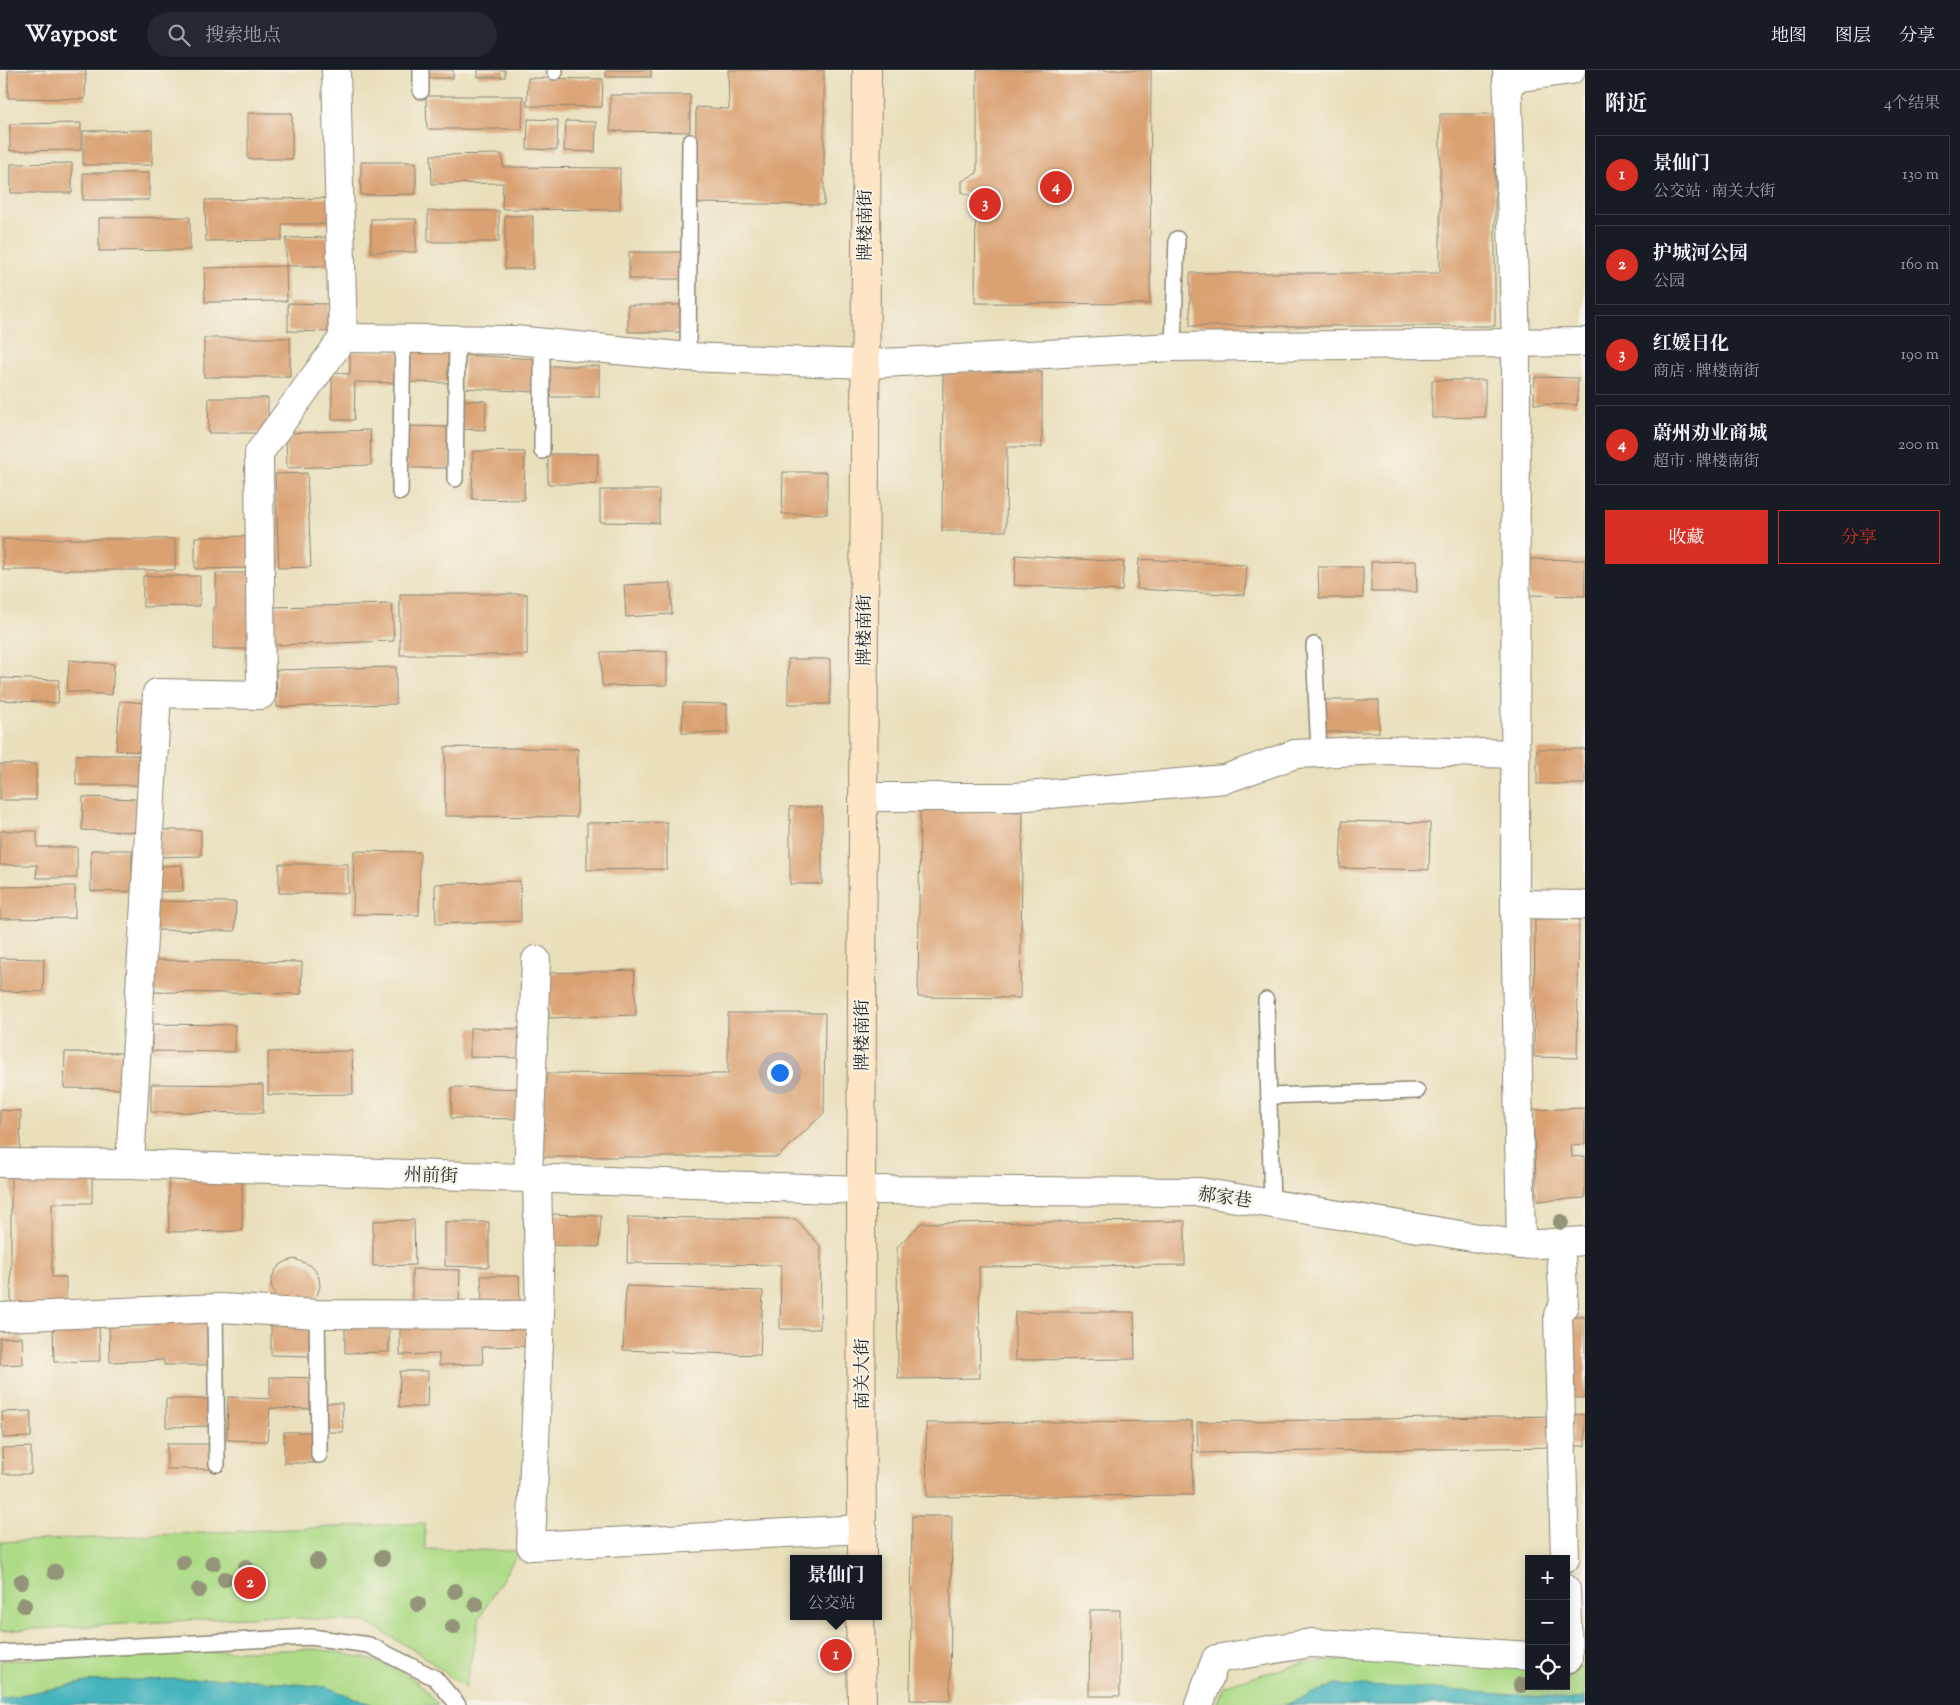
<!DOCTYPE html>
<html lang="zh">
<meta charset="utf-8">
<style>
:root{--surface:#171b24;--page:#242831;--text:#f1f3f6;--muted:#9ea1a6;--line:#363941;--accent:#d93025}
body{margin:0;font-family:"Sorts Mill Goudy","Noto Serif SC",serif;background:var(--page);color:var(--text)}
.controls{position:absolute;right:15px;bottom:15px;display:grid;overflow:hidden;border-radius:0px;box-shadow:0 2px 12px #0003}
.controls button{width:45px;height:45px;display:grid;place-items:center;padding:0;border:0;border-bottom:1px solid var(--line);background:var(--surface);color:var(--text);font:25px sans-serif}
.you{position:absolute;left:779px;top:1002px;width:18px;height:18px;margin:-12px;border:4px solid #fff;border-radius:50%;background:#1a73e8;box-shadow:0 0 0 8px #1a73e833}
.badge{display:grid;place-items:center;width:32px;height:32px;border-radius:50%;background:var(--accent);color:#fff;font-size:16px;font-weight:700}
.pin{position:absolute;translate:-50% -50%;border:2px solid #fff;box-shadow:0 1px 5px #0006}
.popup{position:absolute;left:790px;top:1485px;width:92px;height:65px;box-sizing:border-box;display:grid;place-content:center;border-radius:0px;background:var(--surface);filter:drop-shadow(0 1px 4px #0005);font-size:16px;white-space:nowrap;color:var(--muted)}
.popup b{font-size:19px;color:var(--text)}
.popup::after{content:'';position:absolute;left:50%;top:100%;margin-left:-10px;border:10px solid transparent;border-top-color:var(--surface)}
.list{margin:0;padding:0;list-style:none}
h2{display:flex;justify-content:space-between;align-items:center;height:65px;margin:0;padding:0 20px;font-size:21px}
h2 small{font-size:16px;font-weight:400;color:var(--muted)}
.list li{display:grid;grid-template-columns:32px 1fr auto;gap:15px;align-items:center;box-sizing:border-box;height:80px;margin:0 10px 10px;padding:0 10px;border:1px solid var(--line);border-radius:0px}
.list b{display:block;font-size:19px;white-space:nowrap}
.list p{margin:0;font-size:16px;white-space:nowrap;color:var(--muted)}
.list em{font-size:16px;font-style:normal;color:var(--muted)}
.actions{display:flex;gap:10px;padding:15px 20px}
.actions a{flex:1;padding:11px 0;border:1px solid var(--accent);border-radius:0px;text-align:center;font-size:18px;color:var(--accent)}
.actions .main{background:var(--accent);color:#fff}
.icon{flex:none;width:28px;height:28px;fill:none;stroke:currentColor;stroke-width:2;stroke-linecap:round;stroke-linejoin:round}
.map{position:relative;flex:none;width:1585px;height:1635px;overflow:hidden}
header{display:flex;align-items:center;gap:30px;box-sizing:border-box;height:70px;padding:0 25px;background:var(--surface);border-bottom:1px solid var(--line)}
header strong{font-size:24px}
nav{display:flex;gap:28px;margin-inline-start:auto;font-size:18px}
.search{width:350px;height:45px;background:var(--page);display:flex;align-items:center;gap:12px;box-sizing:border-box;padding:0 18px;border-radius:28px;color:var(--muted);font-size:19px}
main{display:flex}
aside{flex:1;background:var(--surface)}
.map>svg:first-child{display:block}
.green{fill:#aedb87;stroke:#6c8359}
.water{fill:#45b4bd;stroke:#387074}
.building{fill:#daa273}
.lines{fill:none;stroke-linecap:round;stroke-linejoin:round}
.service-casing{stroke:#8a8573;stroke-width:18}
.minor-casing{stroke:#8a8573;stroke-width:30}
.tertiary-casing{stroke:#8a8573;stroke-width:30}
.secondary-casing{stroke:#8a8573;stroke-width:30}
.service{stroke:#fff;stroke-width:15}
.minor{stroke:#fff;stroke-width:28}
.tertiary{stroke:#fff;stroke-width:28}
.secondary{stroke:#fde5c5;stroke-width:28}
.tree{fill:#939478}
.labels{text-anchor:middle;stroke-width:4;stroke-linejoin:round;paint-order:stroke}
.street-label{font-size:18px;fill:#2b2b2b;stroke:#f7f3e8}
</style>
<header>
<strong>Waypost</strong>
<div class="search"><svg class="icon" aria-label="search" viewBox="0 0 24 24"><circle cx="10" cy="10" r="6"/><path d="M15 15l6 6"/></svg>搜索地点</div>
<nav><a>地图</a><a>图层</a><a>分享</a></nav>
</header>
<main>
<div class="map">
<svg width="1585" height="1635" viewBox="0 0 1585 1635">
<rect width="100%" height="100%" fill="#f7f3e8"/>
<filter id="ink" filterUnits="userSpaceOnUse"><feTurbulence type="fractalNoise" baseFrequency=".02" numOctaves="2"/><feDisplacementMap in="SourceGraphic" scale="10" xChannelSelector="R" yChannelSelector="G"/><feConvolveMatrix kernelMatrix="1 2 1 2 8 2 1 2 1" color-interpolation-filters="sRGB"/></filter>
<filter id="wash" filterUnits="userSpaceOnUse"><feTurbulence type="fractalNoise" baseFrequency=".0096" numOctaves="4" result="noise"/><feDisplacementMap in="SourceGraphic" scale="20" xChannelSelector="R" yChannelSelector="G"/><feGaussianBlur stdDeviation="1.12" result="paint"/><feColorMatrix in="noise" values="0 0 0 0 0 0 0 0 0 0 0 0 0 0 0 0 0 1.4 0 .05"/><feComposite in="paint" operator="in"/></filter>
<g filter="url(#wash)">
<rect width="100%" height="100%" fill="#e9dfbb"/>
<g class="green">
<polygon points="425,1453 425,1479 519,1481 480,1547 465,1618 422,1585 366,1552 264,1546 0,1561 0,1472"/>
<path d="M315,1579C347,1583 391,1592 417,1612C425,1618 431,1628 438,1635H373L326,1617L232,1608L92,1611L0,1629V1591L93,1585Z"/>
<polygon points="1384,1589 1529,1596 1529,1616 1566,1616 1566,1598 1585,1598 1585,1635 1216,1635 1224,1615 1307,1592"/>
</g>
<g class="water">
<polygon points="232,1608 326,1617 373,1635 0,1635 0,1629 92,1611"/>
<polygon points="1335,1615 1420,1618 1572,1629 1585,1628 1585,1635 1285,1635"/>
</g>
<g id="blocks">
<g class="building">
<polygon points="8,0 86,0 85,29 8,28"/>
<rect x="426" y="0" width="27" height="8"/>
<rect x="478" y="0" width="27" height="7"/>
<rect x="606" y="0" width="45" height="7"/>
<polygon points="728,0 824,0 824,135 695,133 696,37 729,39"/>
<polygon points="977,0 1151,0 1150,234 975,233 976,128 962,122 962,111 977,103"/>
<polygon points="528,8 603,9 602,37 527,36"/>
<polygon points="610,25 690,25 690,62 610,61"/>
<polygon points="426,26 523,26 522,59 427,59"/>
<rect x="248" y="43" width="44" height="46"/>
<polygon points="1440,44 1495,44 1495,256 1190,256 1190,203 1440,203"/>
<polygon points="528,49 558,50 557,80 527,79"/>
<polygon points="566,51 596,52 595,82 564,81"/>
<polygon points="81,53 81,80 10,81 10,54"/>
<polygon points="152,60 152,95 83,95 83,61"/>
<polygon points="502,84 503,97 620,98 620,140 502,139 503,113 432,114 431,85"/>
<polygon points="361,92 416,92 416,124 361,125"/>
<polygon points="72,93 72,123 11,123 11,94"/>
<rect x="83" y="103" width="66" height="27"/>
<polygon points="331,128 331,154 282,154 282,170 206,171 205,130"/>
<rect x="428" y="141" width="71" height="31"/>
<rect x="505" y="146" width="28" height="53"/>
<polygon points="190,147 190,180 99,181 99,148"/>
<rect x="371" y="149" width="45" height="33"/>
<polygon points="333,167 333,196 286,196 286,168"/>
<rect x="629" y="182" width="54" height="27"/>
<polygon points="286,196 287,231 205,232 204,198"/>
<polygon points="288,233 328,234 328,262 288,261"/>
<rect x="628" y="235" width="53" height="27"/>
<rect x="204" y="268" width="86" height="39"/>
<polygon points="409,280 450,281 450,313 409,312"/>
<polygon points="350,282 399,282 399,313 355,312 354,350 332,350 332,303 350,304"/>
<polygon points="464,285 537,289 536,322 463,318"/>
<rect x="548" y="296" width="51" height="31"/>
<polygon points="943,301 1042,302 1042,377 1007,377 1006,461 942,461"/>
<polygon points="1535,307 1578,308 1577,335 1534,334"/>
<polygon points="1432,310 1485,310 1485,347 1432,348"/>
<polygon points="209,328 268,328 268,363 208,363"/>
<polygon points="459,330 486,331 485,360 459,359"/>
<polygon points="407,356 450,357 450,398 407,398"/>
<polygon points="370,360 371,395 287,398 286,363"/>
<polygon points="473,381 525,382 524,430 472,429"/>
<polygon points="548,384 598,384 597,414 548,414"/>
<polygon points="783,402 827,402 827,444 782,444"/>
<polygon points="307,403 311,497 279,498 275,404"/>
<polygon points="600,420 659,420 659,453 600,452"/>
<polygon points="254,466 254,498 195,499 195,467"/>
<rect x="3" y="469" width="172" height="31"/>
<polygon points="1016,485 1124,492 1122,521 1014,515"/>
<polygon points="1139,489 1247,495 1245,525 1137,519"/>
<polygon points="1530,489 1585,490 1585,526 1529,525"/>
<polygon points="1416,491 1417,522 1371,522 1371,492"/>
<polygon points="1318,497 1363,497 1363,528 1319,528"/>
<polygon points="216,503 254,503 254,579 213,579 213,537 216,537"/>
<polygon points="143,506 200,506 200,536 143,537"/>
<polygon points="671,513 672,544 626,547 624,515"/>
<rect x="400" y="524" width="127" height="61"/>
<polygon points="392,534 394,571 274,575 273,537"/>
<polygon points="667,581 667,615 602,616 601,582"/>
<rect x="788" y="589" width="42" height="45"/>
<polygon points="69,590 114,594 112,625 67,621"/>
<polygon points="396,597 396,634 277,637 276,600"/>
<polygon points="1,608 59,610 58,633 0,630"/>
<rect x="1324" y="630" width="55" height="32"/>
<polygon points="120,631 147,633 142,682 116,680"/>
<polygon points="683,633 727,634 727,663 682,663"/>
<polygon points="445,677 578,679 577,747 445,746"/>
<rect x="1537" y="679" width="48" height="35"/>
<rect x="76" y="685" width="62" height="30"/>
<rect x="0" y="694" width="36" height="36"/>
<polygon points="83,727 137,729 136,762 82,760"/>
<rect x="790" y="737" width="32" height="77"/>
<polygon points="920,740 1023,742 1020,928 918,927"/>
<polygon points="1342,751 1430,753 1429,800 1340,798"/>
<polygon points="667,752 667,799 587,800 587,753"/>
<polygon points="155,760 201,760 201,786 155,787"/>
<polygon points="0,761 37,761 37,777 77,777 77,808 36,808 37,795 0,795"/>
<polygon points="91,780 132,780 132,822 91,821"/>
<polygon points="354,781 420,782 419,845 353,844"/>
<rect x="279" y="794" width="69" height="29"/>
<polygon points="182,795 183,821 156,822 155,796"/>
<polygon points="520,811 521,851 436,854 435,814"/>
<polygon points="75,816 75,848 0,849 0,817"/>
<polygon points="153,831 236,832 235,861 153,860"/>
<polygon points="1535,849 1579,849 1577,988 1534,987"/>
<polygon points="0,888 44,889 43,922 0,921"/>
<polygon points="153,890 302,892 301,924 152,922"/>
<polygon points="634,900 636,945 549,948 548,903"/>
<polygon points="728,943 825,943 824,1043 778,1087 535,1087 535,1003 728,1004"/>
<polygon points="152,954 235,955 235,982 152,981"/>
<polygon points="470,958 525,959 525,988 470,987"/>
<polygon points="352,981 353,1024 268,1025 268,982"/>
<polygon points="65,982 128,983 128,1019 64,1018"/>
<polygon points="151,1014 263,1015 263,1043 151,1042"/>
<polygon points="452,1017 523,1019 522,1049 451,1048"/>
<polygon points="1585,1038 1585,1074 1571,1075 1572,1087 1585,1086 1585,1128 1537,1131 1533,1040"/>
<polygon points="0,1040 21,1041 20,1079 0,1078"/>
<polygon points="11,1104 92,1104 92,1133 52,1133 52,1207 66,1207 66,1237 11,1237"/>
<polygon points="242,1108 242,1161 169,1162 169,1109"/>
<polygon points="551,1144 601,1146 599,1177 550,1175"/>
<polygon points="628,1147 796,1149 821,1177 820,1259 780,1259 781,1195 627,1193"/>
<polygon points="414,1150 415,1195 373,1196 373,1151"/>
<polygon points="1185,1151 1185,1195 979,1197 980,1308 898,1309 897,1177 921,1153"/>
<polygon points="445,1152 489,1152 489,1197 445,1196"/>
<polygon points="295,1189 310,1195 315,1200 319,1208 320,1216 318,1223 313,1230 278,1231 271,1216 272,1208 275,1201 280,1195 287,1191"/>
<polygon points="412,1199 460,1200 459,1231 412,1230"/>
<polygon points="481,1206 519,1206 520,1234 482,1234"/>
<polygon points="626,1216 763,1221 760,1285 623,1280"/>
<polygon points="1015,1242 1134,1242 1135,1289 1015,1290"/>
<polygon points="1566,1247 1585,1247 1585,1328 1569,1328"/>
<polygon points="210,1250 210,1295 164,1295 164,1290 110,1292 109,1257 163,1255 163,1251"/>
<polygon points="533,1250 534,1276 482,1277 483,1294 439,1295 439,1284 400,1285 400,1252"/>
<polygon points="271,1251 311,1251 311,1286 271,1285"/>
<polygon points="345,1252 389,1252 389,1282 345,1283"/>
<polygon points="53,1254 99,1254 100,1291 54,1292"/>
<polygon points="22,1267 23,1294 0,1295 0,1268"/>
<polygon points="400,1301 428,1301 427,1337 399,1337"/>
<polygon points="270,1307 317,1308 317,1339 270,1338 267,1371 227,1370 228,1327 270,1329"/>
<polygon points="166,1329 211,1329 212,1356 166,1357"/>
<polygon points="325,1333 342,1333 343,1362 325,1362"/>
<polygon points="31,1341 31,1367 3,1368 2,1342"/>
<polygon points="1585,1344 1585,1376 1572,1376 1572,1345"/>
<polygon points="1556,1346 1556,1377 1198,1383 1197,1352"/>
<polygon points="1192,1351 1193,1425 927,1427 926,1353"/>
<rect x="284" y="1362" width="31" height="31"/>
<rect x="167" y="1374" width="46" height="25"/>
<polygon points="31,1377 31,1404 3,1404 2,1378"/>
<polygon points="912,1446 952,1446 950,1631 910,1630"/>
<polygon points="1090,1540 1120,1540 1120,1626 1089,1626"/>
</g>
</g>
</g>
<g filter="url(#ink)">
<use href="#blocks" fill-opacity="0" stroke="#8a8573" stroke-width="1"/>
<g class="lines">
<defs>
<g id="service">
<polyline points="555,2 555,0"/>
<polyline points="421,21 421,0"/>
<polyline points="542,273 542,381"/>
<polyline points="1173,277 1177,169"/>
<polyline points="688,287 690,72"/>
<polyline points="455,409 457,269"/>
<polyline points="400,422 403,269"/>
<polyline points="1314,575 1319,683"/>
<polyline points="1266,930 1272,1134"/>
<polyline points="1269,1026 1417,1021"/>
<polyline points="215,1239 217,1394"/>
<polyline points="317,1244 319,1385"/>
<polyline points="0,1583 311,1567 369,1575 435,1608 458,1635"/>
</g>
<g id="minor">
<polyline points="1507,0 1516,273 1515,834 1521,1175"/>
<polyline points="1507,9 1571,0"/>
<polyline points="343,268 515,270 688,287 865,294 1173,277 1585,272"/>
<polyline points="863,727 1015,727 1225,709 1295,684 1383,680 1516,684"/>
<polyline points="1515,834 1585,835"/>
<polyline points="0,1093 130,1094 861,1120"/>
<polyline points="130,1094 157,623 261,625 259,383 343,268 336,0"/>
<polyline points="528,1108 536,890"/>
<polyline points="1560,1172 1564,1235 1558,1245 1565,1489"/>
<polyline points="540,1245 531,1476 863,1459"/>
<polyline points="0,1247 220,1238 317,1244 540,1245 537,1108"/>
<polyline points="1566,1519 1568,1589"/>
<polyline points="1199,1635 1216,1589 1311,1573 1443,1580 1529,1586"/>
</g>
<polyline id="tertiary" points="861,1120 1200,1122 1521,1175 1585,1171"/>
<g id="secondary">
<polyline points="862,1489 861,1120 867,0"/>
<polyline points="860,1546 862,1635"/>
</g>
</defs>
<use href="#service" class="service-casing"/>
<use href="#minor" class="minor-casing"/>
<use href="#tertiary" class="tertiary-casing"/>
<use href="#secondary" class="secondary-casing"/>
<use href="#service" class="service"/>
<use href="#minor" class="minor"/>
<use href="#tertiary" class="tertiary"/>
<use href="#secondary" class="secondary"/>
</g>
<g class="tree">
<circle cx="1561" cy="1152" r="8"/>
<circle cx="382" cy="1488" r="8"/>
<circle cx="317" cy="1491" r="8"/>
<circle cx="183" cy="1493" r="8"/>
<circle cx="213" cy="1493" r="8"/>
<circle cx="246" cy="1497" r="8"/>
<circle cx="55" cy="1502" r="8"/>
<circle cx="225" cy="1509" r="8"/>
<circle cx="21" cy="1512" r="8"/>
<circle cx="199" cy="1520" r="8"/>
<circle cx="455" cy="1521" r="8"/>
<circle cx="418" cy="1534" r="8"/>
<circle cx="476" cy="1534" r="8"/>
<circle cx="24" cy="1535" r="8"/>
<circle cx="453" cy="1557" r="8"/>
<circle cx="1521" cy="1615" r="8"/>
</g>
</g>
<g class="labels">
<g class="street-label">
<text transform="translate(865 155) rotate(-90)" y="6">牌楼南街</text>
<text transform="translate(864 560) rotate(-90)" y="6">牌楼南街</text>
<text transform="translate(862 965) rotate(-90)" y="6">牌楼南街</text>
<text transform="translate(431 1105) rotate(2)" y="6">州前街</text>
<text transform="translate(1225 1127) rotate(8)" y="6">郝家巷</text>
<text transform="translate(862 1304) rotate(-90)" y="6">南关大街</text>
</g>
</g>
</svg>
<div class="controls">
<button>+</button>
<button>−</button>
<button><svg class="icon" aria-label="locate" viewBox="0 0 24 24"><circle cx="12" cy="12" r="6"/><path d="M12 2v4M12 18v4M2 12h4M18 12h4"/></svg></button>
</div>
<div class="you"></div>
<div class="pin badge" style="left:836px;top:1585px">1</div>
<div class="popup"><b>景仙门</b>公交站</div>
<div class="pin badge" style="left:250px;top:1513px">2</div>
<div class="pin badge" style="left:985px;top:134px">3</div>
<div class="pin badge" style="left:1056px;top:117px">4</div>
</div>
<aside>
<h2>附近<small>4个结果</small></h2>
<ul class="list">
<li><span class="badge">1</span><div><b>景仙门</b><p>公交站 · 南关大街</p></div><em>130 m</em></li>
<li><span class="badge">2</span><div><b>护城河公园</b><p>公园</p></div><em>160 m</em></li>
<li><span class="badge">3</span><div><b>红媛日化</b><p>商店 · 牌楼南街</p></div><em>190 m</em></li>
<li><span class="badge">4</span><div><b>蔚州劝业商城</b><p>超市 · 牌楼南街</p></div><em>200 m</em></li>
</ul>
<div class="actions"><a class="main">收藏</a><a>分享</a></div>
</aside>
</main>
